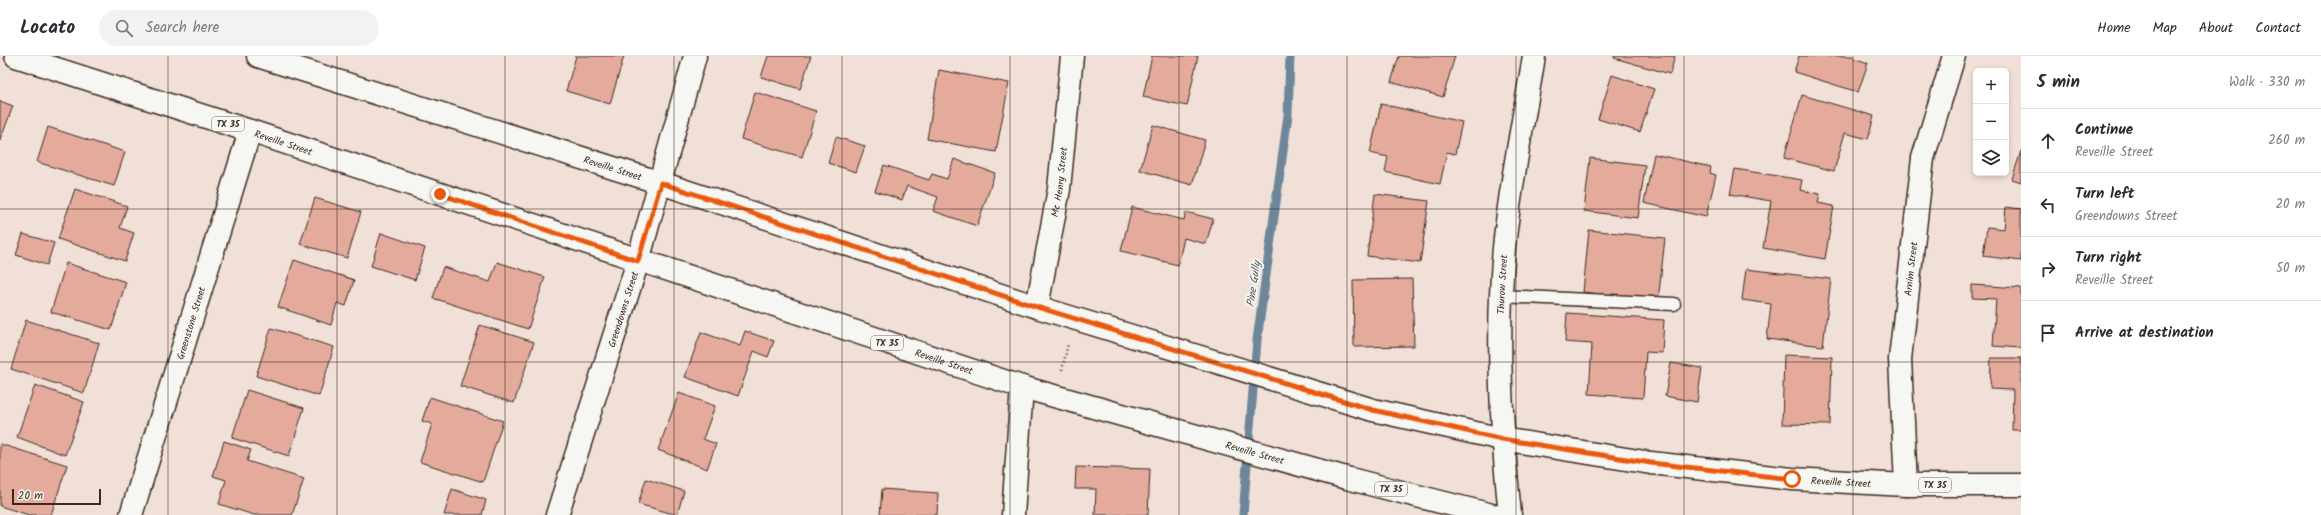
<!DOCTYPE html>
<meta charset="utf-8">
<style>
:root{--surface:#fff;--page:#f2f2f3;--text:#2b2b33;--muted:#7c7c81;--line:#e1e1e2}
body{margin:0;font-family:Kalam,sans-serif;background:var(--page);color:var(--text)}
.controls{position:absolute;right:12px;top:12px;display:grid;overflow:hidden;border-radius:6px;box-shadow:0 2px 6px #0003}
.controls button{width:36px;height:36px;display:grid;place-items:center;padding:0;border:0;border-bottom:1px solid var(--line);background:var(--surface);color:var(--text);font:20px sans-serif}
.scale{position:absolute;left:12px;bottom:10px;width:89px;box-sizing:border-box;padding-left:4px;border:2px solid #3b2a1e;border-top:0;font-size:11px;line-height:14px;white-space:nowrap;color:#3b2a1e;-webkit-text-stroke:3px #f6f6f2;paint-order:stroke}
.stop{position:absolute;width:12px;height:12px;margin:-9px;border:3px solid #ea580c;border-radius:50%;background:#fff}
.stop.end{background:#ea580c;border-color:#fff;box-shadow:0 1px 4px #0008}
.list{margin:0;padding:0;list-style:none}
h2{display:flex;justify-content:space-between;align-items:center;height:52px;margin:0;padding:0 16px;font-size:17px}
h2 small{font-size:13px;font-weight:400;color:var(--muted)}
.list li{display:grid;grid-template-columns:26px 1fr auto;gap:12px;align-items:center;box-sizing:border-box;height:64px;padding:0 16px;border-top:1px solid var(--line)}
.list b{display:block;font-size:15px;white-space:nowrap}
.list p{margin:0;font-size:13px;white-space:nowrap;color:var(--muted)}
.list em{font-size:13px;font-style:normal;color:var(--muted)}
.icon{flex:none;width:22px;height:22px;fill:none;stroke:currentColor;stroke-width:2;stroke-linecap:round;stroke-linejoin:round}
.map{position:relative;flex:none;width:2021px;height:459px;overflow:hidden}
header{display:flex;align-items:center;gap:24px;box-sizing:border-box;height:56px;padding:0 20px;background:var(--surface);border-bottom:1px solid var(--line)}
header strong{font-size:19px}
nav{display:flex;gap:22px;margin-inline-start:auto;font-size:14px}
.search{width:280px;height:36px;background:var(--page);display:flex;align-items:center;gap:10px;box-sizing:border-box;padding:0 14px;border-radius:22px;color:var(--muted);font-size:15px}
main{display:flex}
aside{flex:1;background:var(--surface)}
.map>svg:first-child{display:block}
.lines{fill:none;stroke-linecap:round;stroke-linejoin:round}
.stream{stroke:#6e869a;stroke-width:9}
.building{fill:#e4ab9d;stroke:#3b2a1e}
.service-casing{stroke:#3b2a1e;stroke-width:15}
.minor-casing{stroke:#3b2a1e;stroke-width:25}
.primary-casing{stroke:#3b2a1e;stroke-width:25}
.path{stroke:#3b2a1e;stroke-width:2.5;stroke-dasharray:1 3;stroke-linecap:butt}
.service{stroke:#f6f6f2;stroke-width:12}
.minor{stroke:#f6f6f2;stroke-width:22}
.primary{stroke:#f6f6f2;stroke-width:22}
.route{stroke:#ea580c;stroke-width:5}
.grid{fill:none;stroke:#3b2a1e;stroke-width:1;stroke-opacity:0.55}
.labels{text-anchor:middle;stroke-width:4;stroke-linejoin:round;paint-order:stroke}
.shield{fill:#f6f6f2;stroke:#73675e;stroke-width:1}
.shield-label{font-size:9px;font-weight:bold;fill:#3b2a1e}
.street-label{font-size:10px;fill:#3b2a1e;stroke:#f6f6f2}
.water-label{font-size:11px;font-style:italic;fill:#54585c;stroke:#f6f6f2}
</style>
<header>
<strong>Locato</strong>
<div class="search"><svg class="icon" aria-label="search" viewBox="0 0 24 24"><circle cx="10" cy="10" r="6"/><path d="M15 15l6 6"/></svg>Search here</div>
<nav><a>Home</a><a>Map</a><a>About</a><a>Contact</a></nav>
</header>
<main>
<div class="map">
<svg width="2021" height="459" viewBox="0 0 2021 459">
<rect width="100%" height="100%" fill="#f1e0d8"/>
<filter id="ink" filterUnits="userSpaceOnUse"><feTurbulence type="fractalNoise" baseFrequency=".025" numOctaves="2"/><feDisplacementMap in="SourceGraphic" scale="8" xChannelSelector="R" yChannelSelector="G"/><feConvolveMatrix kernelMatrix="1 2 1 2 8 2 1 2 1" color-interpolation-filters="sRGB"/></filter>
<g filter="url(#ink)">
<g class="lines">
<polyline class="stream" points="1243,459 1257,284 1288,59 1290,0"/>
</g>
<g class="building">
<polygon points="576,0 624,0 610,48 566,35"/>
<polygon points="768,0 811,0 800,33 761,21"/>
<polygon points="1152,0 1198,0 1187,50 1143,41"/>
<polygon points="1399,0 1455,0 1443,41 1391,26"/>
<polygon points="1614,0 1675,0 1670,18 1614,2"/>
<polygon points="1799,0 1854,0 1854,2 1868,7 1858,36 1794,16"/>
<polygon points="939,14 1009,27 996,96 927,83"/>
<polygon points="1612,19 1654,33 1640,76 1598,63"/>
<polygon points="755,36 816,55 802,101 741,83"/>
<polygon points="1802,39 1874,60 1868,83 1845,77 1834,115 1784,102"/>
<polygon points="0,45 13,50 0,85"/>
<polygon points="1381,48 1462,66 1455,98 1447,96 1440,128 1385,116 1388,101 1370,97"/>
<polygon points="1153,69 1205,84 1192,129 1140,114"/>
<polygon points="48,71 125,96 114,130 37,106"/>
<polygon points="836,81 865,90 856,116 828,107"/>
<polygon points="2021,95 2021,126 2012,123"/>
<polygon points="1654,98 1711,111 1710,117 1716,119 1706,161 1644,147"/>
<polygon points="1590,102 1645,109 1638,162 1584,155"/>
<polygon points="954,103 995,117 977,170 933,155 938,141 907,130 902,144 875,135 884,109 929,124 932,118 947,123"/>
<polygon points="1735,113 1802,124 1800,134 1820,138 1818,147 1834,150 1825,203 1763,192 1771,145 1730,138"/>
<polygon points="75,133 127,150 120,172 134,177 125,205 58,183"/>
<polygon points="1375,138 1429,145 1420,207 1367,200"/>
<polygon points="315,142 361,156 347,202 300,188"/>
<polygon points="1132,151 1184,164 1186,156 1213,163 1206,188 1184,182 1178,209 1121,195"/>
<polygon points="2006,151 2021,153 2021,205 1983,200 1987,171 2004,173"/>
<polygon points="1589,174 1665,182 1658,245 1583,236"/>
<polygon points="381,177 425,192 415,224 371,210"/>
<polygon points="23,178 54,187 47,209 16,199"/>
<polygon points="294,204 354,224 346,250 337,247 331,269 278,251"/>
<polygon points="497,206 545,221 528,273 433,242 443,211 490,226"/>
<polygon points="66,207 126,226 111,274 51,256"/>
<polygon points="1746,213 1831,223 1823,290 1767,283 1771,248 1742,244"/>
<polygon points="1412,223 1414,290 1354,291 1353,224"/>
<polygon points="1972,229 2021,232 2021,292 1993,290 1996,243 1972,242"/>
<polygon points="1567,257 1664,264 1662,297 1646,296 1643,342 1589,338 1592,288 1565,286"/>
<polygon points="26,264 99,287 84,337 11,313"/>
<polygon points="480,269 534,286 514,347 460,330"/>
<polygon points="271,272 334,291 319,340 256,320"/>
<polygon points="745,275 774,285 768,301 754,295 738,340 685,321 701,276 740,290"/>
<polygon points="1784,299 1832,301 1830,369 1782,368"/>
<polygon points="1991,302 2021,302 2021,374 2012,374 2013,334 1990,333"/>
<polygon points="1671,307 1702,312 1697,346 1665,340"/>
<polygon points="35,329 84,346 65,399 17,381"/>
<polygon points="247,334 304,352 289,400 232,382"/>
<polygon points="679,337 715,350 703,383 716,388 707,413 658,394"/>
<polygon points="430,341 503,365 483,426 420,406 432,368 422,365"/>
<polygon points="224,385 251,394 247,405 304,423 292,459 254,459 219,448 226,424 213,420"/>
<polygon points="0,388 67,409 51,459 29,459 0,450"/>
<polygon points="1076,411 1150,413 1148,459 1095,459 1096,433 1075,433"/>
<polygon points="646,423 684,435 677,459 638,448"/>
<polygon points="452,433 486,444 482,459 444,459"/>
<polygon points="882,433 938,437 937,459 880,459"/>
</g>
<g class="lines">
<defs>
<polyline id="service" points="1501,240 1674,248"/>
<g id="minor">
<path id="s1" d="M1037,251L1059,133L1072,0"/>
<path id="s2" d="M1906,429L1900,303L1923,102L1954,0"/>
<path id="s3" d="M131,459L250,75"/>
<path id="s4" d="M557,459L638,205L695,0"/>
<polyline points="1013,459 1022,331"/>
<path id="s5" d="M1510,459C1501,371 1496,281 1504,192C1510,128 1524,64 1534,0"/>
</g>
<g id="primary">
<path id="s6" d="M16,0L250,75L1022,331L1350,423L1492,459"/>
<path id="s7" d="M258,0L661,127L1037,251L1373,354L1502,383L1651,407L1792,423L1906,429H2021"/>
</g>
</defs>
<use href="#service" class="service-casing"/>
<use href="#minor" class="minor-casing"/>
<use href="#primary" class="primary-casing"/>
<polyline class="path" points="1062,314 1068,288"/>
<use href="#service" class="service"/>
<use href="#minor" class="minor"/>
<use href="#primary" class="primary"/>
</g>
</g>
<g class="lines" filter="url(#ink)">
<polyline class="route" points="440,138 638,205 661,127 1037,251 1373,354 1502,383 1651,407 1792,423"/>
</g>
<path class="grid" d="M168,0V459M337,0V459M505,0V459M674,0V459M842,0V459M1010,0V459M1179,0V459M1347,0V459M1516,0V459M1684,0V459M1853,0V459M0,153H2021M0,306H2021"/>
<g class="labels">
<g class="shield">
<rect x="212" y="61" width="32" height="14" rx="3"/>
<rect x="871" y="280" width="32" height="14" rx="3"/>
<rect x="1919" y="422" width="32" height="14" rx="3"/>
<rect x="1375" y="426" width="32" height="14" rx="3"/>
</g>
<g class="shield-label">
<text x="228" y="71">TX 35</text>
<text x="887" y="290">TX 35</text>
<text x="1935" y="432">TX 35</text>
<text x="1391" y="436">TX 35</text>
</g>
<g class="street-label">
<text dy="4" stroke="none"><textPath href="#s6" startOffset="281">Reveille Street</textPath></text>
<text dy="4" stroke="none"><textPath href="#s7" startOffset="372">Reveille Street</textPath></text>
<text dy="4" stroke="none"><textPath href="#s1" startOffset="127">Mc Henry Street</textPath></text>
<text dy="4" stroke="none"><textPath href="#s2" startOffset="217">Arnim Street</textPath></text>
<text dy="4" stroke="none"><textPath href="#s5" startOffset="231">Thurow Street</textPath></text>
<text dy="4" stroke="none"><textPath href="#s4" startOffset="216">Greendowns Street</textPath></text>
<text dy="4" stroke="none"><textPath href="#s3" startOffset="201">Greenstone Street</textPath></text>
<text dy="4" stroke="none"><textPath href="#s6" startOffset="977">Reveille Street</textPath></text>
<text dy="4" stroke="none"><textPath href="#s6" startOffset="1301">Reveille Street</textPath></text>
<text dy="4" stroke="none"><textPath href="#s7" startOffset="1644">Reveille Street</textPath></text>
</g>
<g class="water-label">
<text transform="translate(1253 228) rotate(-82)" y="4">Pine Gully</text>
</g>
</g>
</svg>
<div class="controls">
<button>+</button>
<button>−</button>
<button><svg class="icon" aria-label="layers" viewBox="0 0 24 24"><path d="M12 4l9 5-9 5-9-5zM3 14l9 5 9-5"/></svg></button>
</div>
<div class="scale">20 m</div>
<div class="stop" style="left:1792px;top:423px"></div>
<div class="stop end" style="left:440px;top:138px"></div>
</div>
<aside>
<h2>5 min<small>Walk · 330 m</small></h2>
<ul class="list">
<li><svg class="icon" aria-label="ahead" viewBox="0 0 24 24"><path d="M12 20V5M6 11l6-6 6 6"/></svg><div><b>Continue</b><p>Reveille Street</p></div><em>260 m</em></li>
<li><svg class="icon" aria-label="left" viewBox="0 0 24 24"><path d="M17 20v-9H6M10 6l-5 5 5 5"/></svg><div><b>Turn left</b><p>Greendowns Street</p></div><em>20 m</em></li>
<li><svg class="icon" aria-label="right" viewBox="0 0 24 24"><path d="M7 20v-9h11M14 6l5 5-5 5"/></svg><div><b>Turn right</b><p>Reveille Street</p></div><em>50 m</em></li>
<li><svg class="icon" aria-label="arrive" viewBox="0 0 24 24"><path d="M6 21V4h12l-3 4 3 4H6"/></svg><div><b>Arrive at destination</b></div></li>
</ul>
</aside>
</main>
